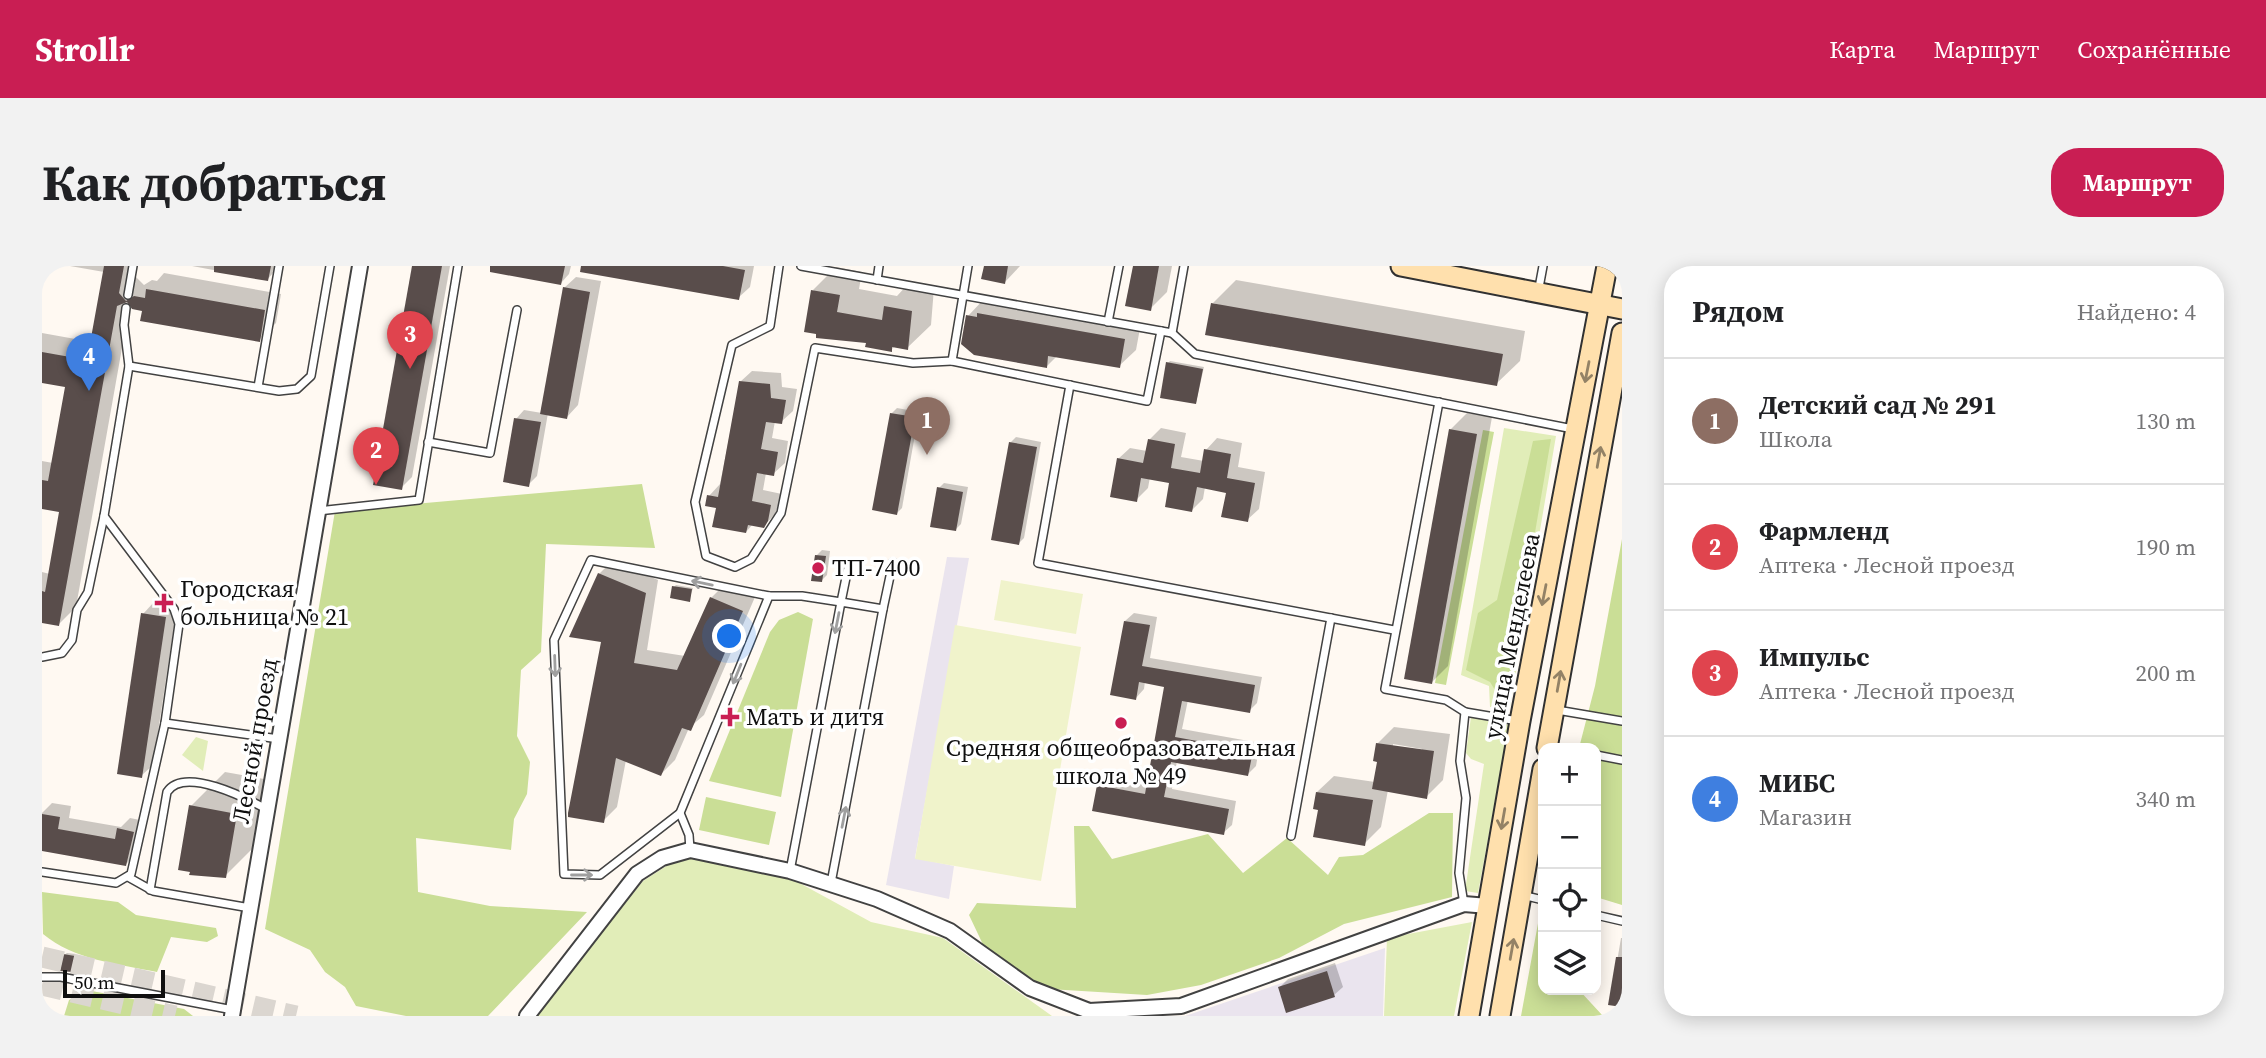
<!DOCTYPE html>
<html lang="ru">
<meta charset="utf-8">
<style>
:root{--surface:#fff;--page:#f2f2f2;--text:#202124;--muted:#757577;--line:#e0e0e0;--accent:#c91e53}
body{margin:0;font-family:"Source Serif 4",serif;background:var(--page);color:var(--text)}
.controls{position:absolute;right:21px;bottom:21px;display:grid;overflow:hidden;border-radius:14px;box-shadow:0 4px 18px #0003}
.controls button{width:63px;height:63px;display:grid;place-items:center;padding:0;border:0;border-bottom:2px solid var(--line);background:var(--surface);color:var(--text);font:35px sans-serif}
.scale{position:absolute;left:21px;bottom:18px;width:102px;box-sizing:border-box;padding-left:7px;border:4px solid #0f0f0f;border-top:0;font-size:19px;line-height:24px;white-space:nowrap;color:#0f0f0f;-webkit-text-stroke:5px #fff;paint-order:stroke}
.you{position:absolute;left:688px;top:371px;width:24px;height:24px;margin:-18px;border:5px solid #fff;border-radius:50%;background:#1a73e8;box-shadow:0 0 0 10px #1a73e833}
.badge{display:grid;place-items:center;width:46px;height:46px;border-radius:50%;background:var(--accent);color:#fff;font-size:23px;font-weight:700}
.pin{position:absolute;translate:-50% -58px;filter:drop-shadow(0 2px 4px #0008)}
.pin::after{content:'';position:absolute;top:37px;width:24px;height:21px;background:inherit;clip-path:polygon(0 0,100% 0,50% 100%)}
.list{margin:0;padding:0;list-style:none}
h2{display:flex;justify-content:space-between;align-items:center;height:91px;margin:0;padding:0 28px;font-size:30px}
h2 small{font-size:23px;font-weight:400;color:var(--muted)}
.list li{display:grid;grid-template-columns:46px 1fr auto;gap:21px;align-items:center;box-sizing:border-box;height:126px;padding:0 28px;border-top:2px solid var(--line)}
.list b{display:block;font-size:26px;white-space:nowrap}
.list p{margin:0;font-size:23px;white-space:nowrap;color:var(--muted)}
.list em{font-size:23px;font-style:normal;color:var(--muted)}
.icon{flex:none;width:38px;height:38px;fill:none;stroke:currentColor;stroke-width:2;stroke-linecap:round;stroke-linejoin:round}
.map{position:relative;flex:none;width:1580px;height:750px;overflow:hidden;border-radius:28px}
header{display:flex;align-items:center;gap:42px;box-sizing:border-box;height:98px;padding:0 35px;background:var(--accent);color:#fff}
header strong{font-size:33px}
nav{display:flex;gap:38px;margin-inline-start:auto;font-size:24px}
.intro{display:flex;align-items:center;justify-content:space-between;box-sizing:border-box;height:168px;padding:0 42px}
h1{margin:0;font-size:49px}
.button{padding:18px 32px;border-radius:28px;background:var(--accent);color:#fff;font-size:24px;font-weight:700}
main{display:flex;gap:42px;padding:0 42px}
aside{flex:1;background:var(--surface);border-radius:28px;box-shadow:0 4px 18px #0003}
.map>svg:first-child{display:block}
.industrial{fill:#eae4ee}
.green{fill:#e1edb8}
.forest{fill:#cade96}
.pitch{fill:#f0f3cb}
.shadow{fill:#0003;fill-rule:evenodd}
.building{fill:#594d4b}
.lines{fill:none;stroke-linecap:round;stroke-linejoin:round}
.primary-tunnel{stroke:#dbd6d0;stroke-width:21;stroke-dasharray:21 10;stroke-linecap:butt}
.lane-casing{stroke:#424242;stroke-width:10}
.street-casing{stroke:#424242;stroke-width:18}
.secondary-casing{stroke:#313131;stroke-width:23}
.lane{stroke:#fff;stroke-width:7}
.street{stroke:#fff;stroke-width:14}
.secondary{stroke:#ffe0ad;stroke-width:19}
.oneway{stroke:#938266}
.oneway2{stroke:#9f9f9f}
.poi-dot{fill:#c91e53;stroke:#fff;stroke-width:2.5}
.labels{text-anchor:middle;stroke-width:7;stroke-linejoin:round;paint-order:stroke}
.poi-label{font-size:24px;fill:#0f0f0f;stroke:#fff;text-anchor:start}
.street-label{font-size:24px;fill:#0f0f0f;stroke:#fff}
</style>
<header>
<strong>Strollr</strong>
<nav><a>Карта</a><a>Маршрут</a><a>Сохранённые</a></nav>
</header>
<div class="intro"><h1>Как добраться</h1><a class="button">Маршрут</a></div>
<main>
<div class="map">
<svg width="1580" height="750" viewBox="0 0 1580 750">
<rect width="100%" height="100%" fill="#fff9f2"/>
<g class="industrial">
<polygon points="905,291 927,292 873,592 912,600 907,633 844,619"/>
<polygon points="1343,682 1341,750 1143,750"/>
</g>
<g class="green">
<polygon points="1462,162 1514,170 1468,441 1448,441 1447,420 1419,409"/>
<polygon points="1429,451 1467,459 1436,627 1423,625 1442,498 1429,493 1424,487"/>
<polygon points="154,471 166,475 161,505 140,489"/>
<polygon points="640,590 741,608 829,656 901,672 1010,750 493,750 601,615"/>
<polygon points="1430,656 1412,750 1342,750 1345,672"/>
</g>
<g class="forest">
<polygon points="1441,164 1452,166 1404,419 1393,417"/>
<polygon points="1509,173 1465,430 1456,429 1448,416 1424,404 1436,347 1455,334 1491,175"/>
<polygon points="600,218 613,282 504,278 499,386 479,404 475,470 488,496 485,528 472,553 469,584 374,572 376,626 448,640 545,646 446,750 364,750 314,740 303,721 283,706 268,684 223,663 293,245"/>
<polygon points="1580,273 1580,639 1554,631 1554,482 1537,482 1553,420"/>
<polygon points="756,346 771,353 739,531 667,515 728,366 737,354"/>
<polygon points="664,531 734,546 727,579 657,564"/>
<polygon points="1387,547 1411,547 1410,631 1302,658 1237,692 1159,719 1105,729 1007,723 945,687 927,649 935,637 1034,642 1032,560 1047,560 1070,593 1166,568 1201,607 1245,572 1286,609 1297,591 1321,589"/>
<path d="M0,626L76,636L94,649L174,662L176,670L165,676L129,671L115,706C76,698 32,694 1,668Z"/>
<polygon points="1501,630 1501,724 1537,724 1561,750 1479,750"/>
<polygon points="45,724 142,743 151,750 22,750 27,734"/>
</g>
<g class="pitch">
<polygon points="959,314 1041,328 1034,368 952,354"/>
<polygon points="913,359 1039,381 999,615 873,593"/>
</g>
<g class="shadow">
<polygon points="28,0 95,0 93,10 102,19 110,14 115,15 122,7 239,28 234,57 217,74 88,37 34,341 17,358 0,350 0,306 8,308 19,245 0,241 0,195 11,197 25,120 0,115 0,67 50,76 62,6"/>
<polygon points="150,0 237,0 225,14"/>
<polygon points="372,0 408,0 370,211 359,222"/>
<polygon points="457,0 529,0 527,8 519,17"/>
<polygon points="553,0 712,0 708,21 696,32"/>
<polygon points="943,0 978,0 963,16"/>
<polygon points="1092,0 1130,0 1125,26 1108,43"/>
<polygon points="794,1 820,6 817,23 855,30 867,17 892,22 889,59 865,82 853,80 849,84 826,75 771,24"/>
<polygon points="534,11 559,15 536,139 525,151 506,147 495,210 486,219 474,153 482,144 500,147 522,22"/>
<polygon points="1194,14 1483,65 1478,95 1454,118 1171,37"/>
<polygon points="954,31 1099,57 1094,84 1077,100 1016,89 1005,100 926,50 942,33 950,34"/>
<polygon points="1128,95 1162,101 1154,137 1126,97"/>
<polygon points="710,105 739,107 740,121 755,123 751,145 739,156 733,155 730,172 746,175 743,197 731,208 724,207 721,224 740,228 733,248 722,260 711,258 704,266 667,230 678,218 698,116"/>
<polygon points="855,142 877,146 860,242 855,247 849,148"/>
<polygon points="1425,147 1450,151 1406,400 1389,417 1408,164"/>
<polygon points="1119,162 1144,167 1139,191 1162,195 1164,184 1175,172 1200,177 1196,201 1223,206 1217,243 1205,254 1186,225 1163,221 1161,233 1150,244 1129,215 1108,211 1106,222 1094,234 1076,193 1088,182 1105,185 1107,174"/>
<polygon points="974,171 999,176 982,272 977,277 968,177"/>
<polygon points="902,217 926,221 919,258 914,263 897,222"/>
<polygon points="780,284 788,285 785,309 780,314 774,290"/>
<polygon points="571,294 616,314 605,384 643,390 669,332 683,318 713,331 662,449 647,462 633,494 619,508 584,494 575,541 561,555 562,375 557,308"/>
<polygon points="634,319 651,322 647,334 632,321"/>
<polygon points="112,336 135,340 111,499 99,510 101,348"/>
<polygon points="1092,347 1115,351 1108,392 1220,411 1215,437 1207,445 1146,434 1140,463 1218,477 1214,500 1206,508 1135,495 1130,523 1194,535 1190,559 1181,567 1056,520 1065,511 1106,519 1124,419 1103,415 1102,423 1094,432 1083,355"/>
<path d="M1352,461L1408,468L1401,514L1384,531L1346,524L1339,561L1322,578L1278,543L1275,526L1292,510L1333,516L1337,494L1335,478ZM1351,478L1380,483V487L1351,482Z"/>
<polygon points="183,506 228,514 217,576 183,610 149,540"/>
<polygon points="10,537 29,540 27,552 79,561 88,552 103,555 95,587 84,598 0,583 0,547"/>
<polygon points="1579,672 1580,672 1580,739 1568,737"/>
<polygon points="25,687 34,688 29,705 22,689"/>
<polygon points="1293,697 1301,721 1292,729 1238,721 1246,713"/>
</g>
<g class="building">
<polygon points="62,0 82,0 77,27 84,35 92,30 103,32 104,23 223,44 218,76 98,55 100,45 90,43 85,36 75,40 17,360 0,357 0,325 3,326 17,246 0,243 0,214 6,215 23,121 0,117 0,86 45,94"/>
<polygon points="172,0 229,0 226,15 172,6"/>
<polygon points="370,0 400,0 360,224 331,219"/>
<polygon points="448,0 523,0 519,19 448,6"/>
<polygon points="539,0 681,0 703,4 697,34 538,6"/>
<polygon points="942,0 966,0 963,18 939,13"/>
<polygon points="1091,0 1117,0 1109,45 1083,40"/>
<polygon points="521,21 548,26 525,153 498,148"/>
<polygon points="769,24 798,29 795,46 840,54 842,40 870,45 866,84 850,81 850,86 823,81 824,77 774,72 774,68 762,66"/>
<polygon points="1169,37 1461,88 1455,120 1163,69"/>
<polygon points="935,47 1083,73 1078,102 1006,90 1005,102 932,89 919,78 924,49 935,51"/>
<polygon points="1124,96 1161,103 1154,138 1118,132"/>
<polygon points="697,115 728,118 729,132 744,134 740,158 724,156 719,183 736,186 732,210 715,207 710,235 729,239 726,255 722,262 706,259 704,267 670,261 674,242 663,240 665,229 676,231"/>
<polygon points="848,147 873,151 855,249 830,244"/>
<polygon points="472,152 499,156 487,221 461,216"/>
<polygon points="1407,163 1435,168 1390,418 1362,413"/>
<polygon points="1106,173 1133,178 1129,202 1158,207 1162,183 1189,188 1185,212 1213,217 1206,256 1179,251 1184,227 1155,221 1150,246 1123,241 1127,217 1099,212 1095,236 1068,231 1075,192 1101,197"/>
<polygon points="967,176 995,181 977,279 949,274"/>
<polygon points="895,221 921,226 914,265 888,261"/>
<polygon points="773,289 784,290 780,316 769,315"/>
<polygon points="556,307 604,327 592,397 635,404 668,331 701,345 649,465 640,462 619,510 574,492 562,557 526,551 526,547 559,376 527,371"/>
<polygon points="630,320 650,323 648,336 628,332"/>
<polygon points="99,347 124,351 100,512 75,508"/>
<polygon points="1082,355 1108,359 1100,400 1213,419 1208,447 1140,435 1133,471 1211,485 1206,510 1129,496 1122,531 1187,543 1182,569 1050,545 1055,519 1103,528 1122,421 1097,416 1094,434 1068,429"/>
<polygon points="1334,477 1392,485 1385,533 1330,523 1335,496 1331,495"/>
<polygon points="1274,526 1331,534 1323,580 1271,571 1276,544 1271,543"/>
<polygon points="147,539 195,548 184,612 147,609 148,606 136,604"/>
<polygon points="0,548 18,551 16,563 73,573 75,562 92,566 84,600 0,585"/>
<polygon points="21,688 33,690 30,706 18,705"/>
<polygon points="1574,691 1580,691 1580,741 1566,739"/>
<polygon points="1285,705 1293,731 1244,747 1236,721"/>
</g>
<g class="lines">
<g class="primary-tunnel">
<polyline points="0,691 254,750"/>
<polyline points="0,719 133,750"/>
</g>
<defs>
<g id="lane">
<polyline points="737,0 728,60 690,79 653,236 664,290 693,301 709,293 739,247 773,82 871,97 910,95"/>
<polyline points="759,0 1130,67 1142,0"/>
<polyline points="926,0 910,95 1105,135 1119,65"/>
<polyline points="835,14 837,0"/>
<polyline points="1496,27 1501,0"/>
<polyline points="86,29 91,0"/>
<polyline points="84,42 82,59 87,100 62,250 132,343 137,358 123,457 237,473"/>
<polyline points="1066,56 1077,0"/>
<polyline points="1130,67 1153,88 1531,163"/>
<polyline points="87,100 237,125 255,123 269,110 288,0"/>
<polyline points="1028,119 996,297 1352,364"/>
<polyline points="216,121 237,0"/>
<polyline points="1397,136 1343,423 1404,434 1423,446 1476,455"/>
<polyline points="386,176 448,187 475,44"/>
<polyline points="276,245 377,234 416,0"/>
<polyline points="841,343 851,296"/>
<polyline points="0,391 20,387 30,374 35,344 46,326 62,250"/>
<polyline points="1515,444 1580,455"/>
<polyline points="1554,489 1580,494"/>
<polyline points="638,547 558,609 522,608 512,374 549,294 727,330"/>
<polyline points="1249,570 1289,352"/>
<polyline points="648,584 647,569 638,547 727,330 760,330 799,336 807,297"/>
<polyline points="748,605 799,336 841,343 789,617"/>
<polyline points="0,606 74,617 89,608 123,457"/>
<polyline points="86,611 111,625 208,642"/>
<path d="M108,624L125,526C142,500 204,532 224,543"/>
<polyline points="1480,629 1501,634"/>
<polyline points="1422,638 1417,607 1424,532 1418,495 1423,446"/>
<polyline points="1554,649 1580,655"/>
<polyline points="0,711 19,711 191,744"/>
</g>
<g id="street">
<polyline points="190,750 318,0"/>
<polyline points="485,750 595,608 620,592 648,584 748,605 835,633 908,665 988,722 1047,745 1139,740 1422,638 1446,640"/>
</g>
<g id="secondary">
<polyline points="1359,0 1580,43"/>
<polyline points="1505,482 1580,67"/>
<polyline points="1427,750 1478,455 1565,0"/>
<polyline points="1458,750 1501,503"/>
</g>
</defs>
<use href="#lane" class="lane-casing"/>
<use href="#street" class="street-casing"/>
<use href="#secondary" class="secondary-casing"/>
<use href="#lane" class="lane"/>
<use href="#street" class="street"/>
<use href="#secondary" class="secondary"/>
</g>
<defs><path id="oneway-shaft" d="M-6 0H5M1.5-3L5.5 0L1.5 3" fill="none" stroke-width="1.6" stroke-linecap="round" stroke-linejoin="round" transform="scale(1.75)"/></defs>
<g class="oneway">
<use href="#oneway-shaft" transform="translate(1545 106) rotate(101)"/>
<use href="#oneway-shaft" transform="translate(1557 191) rotate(-80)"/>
<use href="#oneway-shaft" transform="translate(1502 329) rotate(101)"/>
<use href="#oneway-shaft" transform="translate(1517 415) rotate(-80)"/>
<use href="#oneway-shaft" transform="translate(1461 553) rotate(100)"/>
<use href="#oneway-shaft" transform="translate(1470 683) rotate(-80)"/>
</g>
<g class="oneway2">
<use href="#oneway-shaft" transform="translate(660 317) rotate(-168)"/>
<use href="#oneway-shaft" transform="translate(795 357) rotate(101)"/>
<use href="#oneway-shaft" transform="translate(513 400) rotate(88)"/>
<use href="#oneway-shaft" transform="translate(695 408) rotate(112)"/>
<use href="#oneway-shaft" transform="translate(802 551) rotate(-79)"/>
<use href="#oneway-shaft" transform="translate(540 609)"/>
</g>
<g class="poi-dot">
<circle cx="776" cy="302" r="7"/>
<path d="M118.5 326.5h7v7h7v7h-7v7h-7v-7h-7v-7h7z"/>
<path d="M684.5 440.5h7v7h7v7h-7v7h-7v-7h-7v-7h7z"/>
<circle cx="1079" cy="457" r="7"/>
</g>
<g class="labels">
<g class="poi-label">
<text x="790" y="310">ТП-7400</text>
<text x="138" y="331">Городская<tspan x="138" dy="28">больница № 21</tspan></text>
<text x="704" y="459">Мать и дитя</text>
<text x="1079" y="490" text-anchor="middle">Средняя общеобразовательная<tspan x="1079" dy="28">школа № 49</tspan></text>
</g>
<g class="street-label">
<text transform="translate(1470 370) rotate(-79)" y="8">улица Менделеева</text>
<text transform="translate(213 475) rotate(-80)" y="8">Лесной проезд</text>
</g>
</g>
</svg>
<div class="controls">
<button>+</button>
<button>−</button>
<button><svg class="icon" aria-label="locate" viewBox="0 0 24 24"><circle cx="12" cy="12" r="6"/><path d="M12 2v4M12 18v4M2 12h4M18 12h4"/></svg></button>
<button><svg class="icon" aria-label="layers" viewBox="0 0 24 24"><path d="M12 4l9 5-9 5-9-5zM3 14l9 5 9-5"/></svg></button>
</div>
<div class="scale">50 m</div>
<div class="you"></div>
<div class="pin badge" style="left:885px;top:189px;background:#8d6e63">1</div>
<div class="pin badge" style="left:334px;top:219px;background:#e0444e">2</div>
<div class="pin badge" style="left:368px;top:103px;background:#e0444e">3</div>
<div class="pin badge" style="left:47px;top:125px;background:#3f7fe0">4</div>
</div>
<aside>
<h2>Рядом<small>Найдено: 4</small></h2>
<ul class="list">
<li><span class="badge" style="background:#8d6e63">1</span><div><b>Детский сад № 291</b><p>Школа</p></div><em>130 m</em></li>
<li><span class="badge" style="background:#e0444e">2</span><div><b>Фармленд</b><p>Аптека · Лесной проезд</p></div><em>190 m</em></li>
<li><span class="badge" style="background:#e0444e">3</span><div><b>Импульс</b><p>Аптека · Лесной проезд</p></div><em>200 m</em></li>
<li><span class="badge" style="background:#3f7fe0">4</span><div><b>МИБС</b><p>Магазин</p></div><em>340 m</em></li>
</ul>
</aside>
</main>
